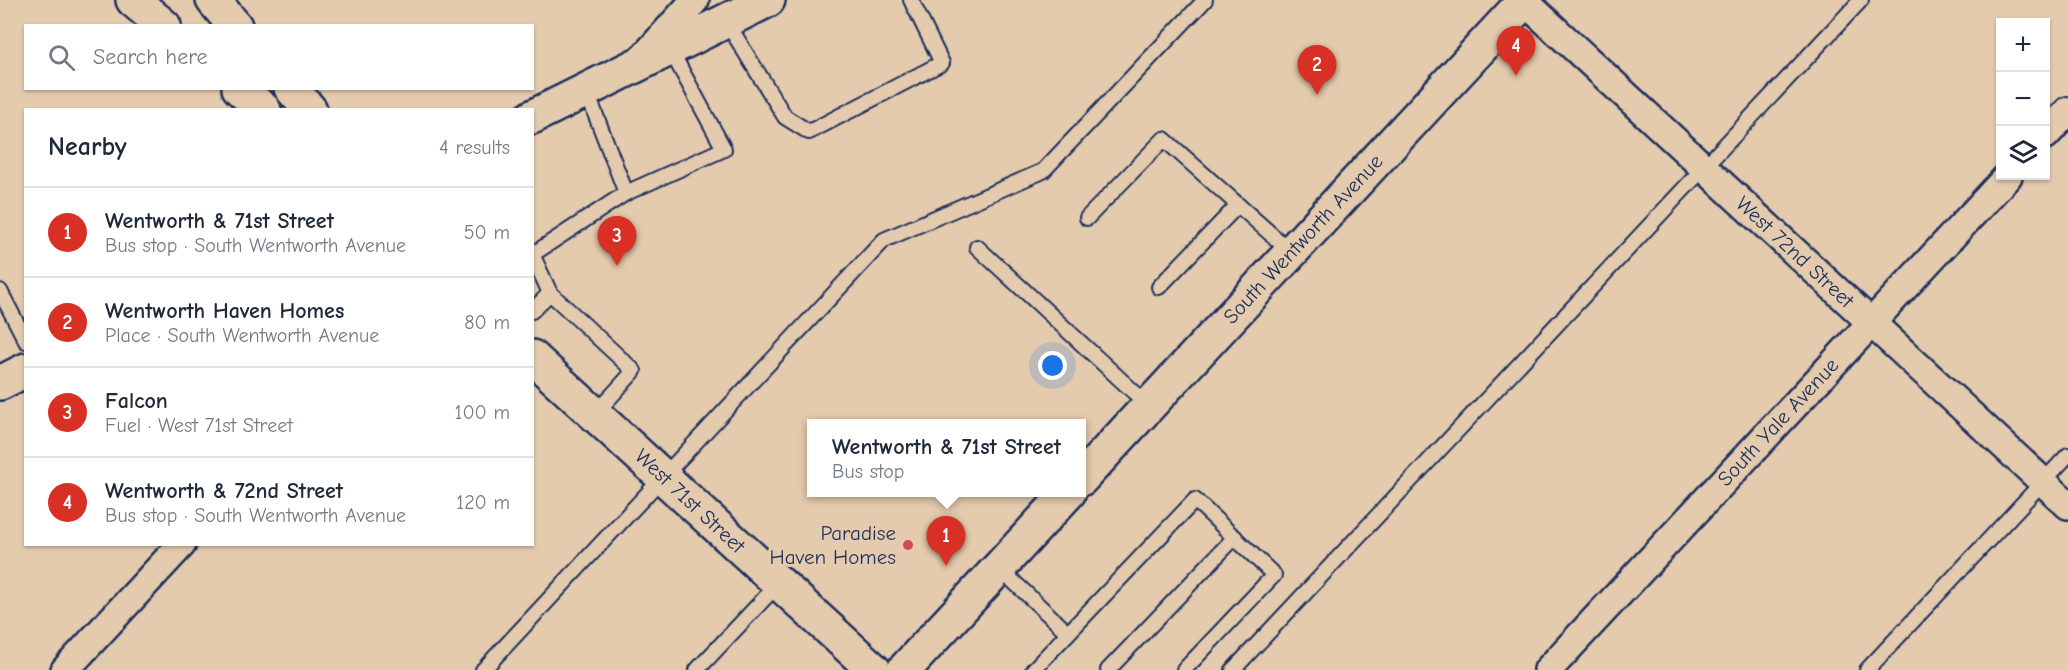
<!DOCTYPE html>
<meta charset="utf-8">
<style>
:root{--surface:#fff;--page:#f6f6f7;--text:#1f2937;--muted:#747a83;--line:#e0e1e3;--accent:#d93025}
body{margin:0;font-family:"Comic Neue",sans-serif;background:var(--page);color:var(--text)}
.controls{position:absolute;right:18px;top:18px;display:grid;overflow:hidden;border-radius:0px;box-shadow:0 2px 4px #0004}
.controls button{width:54px;height:54px;display:grid;place-items:center;padding:0;border:0;border-bottom:2px solid var(--line);background:var(--surface);color:var(--text);font:30px sans-serif}
.you{position:absolute;left:1053px;top:366px;width:21px;height:21px;margin:-15px;border:4px solid #fff;border-radius:50%;background:#1a73e8;box-shadow:0 0 0 9px #1a73e833}
.badge{display:grid;place-items:center;width:39px;height:39px;border-radius:50%;background:var(--accent);color:#fff;font-size:20px;font-weight:700}
.pin{position:absolute;translate:-50% -50px;filter:drop-shadow(0 2px 3px #0008)}
.pin::after{content:'';position:absolute;top:32px;width:21px;height:18px;background:inherit;clip-path:polygon(0 0,100% 0,50% 100%)}
.popup{position:absolute;left:807px;top:419px;width:279px;height:78px;box-sizing:border-box;display:grid;place-content:center;border-radius:0px;background:var(--surface);filter:drop-shadow(0 2px 4px #0005);font-size:20px;white-space:nowrap;color:var(--muted)}
.popup b{font-size:22px;color:var(--text)}
.popup::after{content:'';position:absolute;left:50%;top:100%;margin-left:-12px;border:12px solid transparent;border-top-color:var(--surface)}
.list{margin:0;padding:0;list-style:none}
h2{display:flex;justify-content:space-between;align-items:center;height:78px;margin:0;padding:0 24px;font-size:26px}
h2 small{font-size:20px;font-weight:400;color:var(--muted)}
.list li{display:grid;grid-template-columns:39px 1fr auto;gap:18px;align-items:center;box-sizing:border-box;height:90px;padding:0 24px;border-top:2px solid var(--line)}
.list b{display:block;font-size:22px;white-space:nowrap}
.list p{margin:0;font-size:20px;white-space:nowrap;color:var(--muted)}
.list em{font-size:20px;font-style:normal;color:var(--muted)}
.icon{flex:none;width:33px;height:33px;fill:none;stroke:currentColor;stroke-width:2;stroke-linecap:round;stroke-linejoin:round}
.map{position:relative;flex:none;width:2068px;height:670px;overflow:hidden}
.search{position:absolute;background:var(--surface);box-shadow:0 2px 4px #0004;left:24px;top:24px;width:510px;height:66px;display:flex;align-items:center;gap:15px;box-sizing:border-box;padding:0 21px;border-radius:0px;color:var(--muted);font-size:22px}
.panel{position:absolute;background:var(--surface);box-shadow:0 2px 4px #0004;left:24px;top:108px;width:510px;height:438px;border-radius:0px}
.map>svg:first-child{display:block}
.lines{fill:none;stroke-linecap:round;stroke-linejoin:round}
.service-casing{stroke:#1b2f5e;stroke-width:18}
.minor-casing{stroke:#1b2f5e;stroke-width:32}
.tertiary-casing{stroke:#1b2f5e;stroke-width:38}
.secondary-casing{stroke:#1b2f5e;stroke-width:38}
.service{stroke:#e5cbad;stroke-width:14}
.minor{stroke:#e5cbad;stroke-width:27}
.tertiary{stroke:#e5cbad;stroke-width:33}
.secondary{stroke:#e5cbad;stroke-width:33}
.poi-dot{fill:#d1495b;stroke:#e5cbad;stroke-width:2}
.labels{text-anchor:middle;stroke-width:6;stroke-linejoin:round;paint-order:stroke}
.street-label{font-size:21px;fill:#1b2f5e;stroke:#e5cbad}
.poi-label{font-size:21px;fill:#1b2f5e;stroke:#e5cbad;text-anchor:end}
</style>
<div class="map">
<svg width="2068" height="670" viewBox="0 0 2068 670">
<rect width="100%" height="100%" fill="#e5cbad"/>
<filter id="ink" filterUnits="userSpaceOnUse"><feTurbulence type="fractalNoise" baseFrequency=".0167" numOctaves="2"/><feDisplacementMap in="SourceGraphic" scale="12" xChannelSelector="R" yChannelSelector="G"/><feConvolveMatrix kernelMatrix="1 2 1 2 8 2 1 2 1" color-interpolation-filters="sRGB"/></filter>
<g filter="url(#ink)">
<g class="lines">
<defs>
<g id="service">
<polyline points="726,21 785,117 809,132 942,63 911,0"/>
<polyline points="626,193 724,149 670,49"/>
<polyline points="1087,218 1164,139 1291,252"/>
<polyline points="977,247 1149,406"/>
<polyline points="532,254 550,293"/>
<polyline points="533,254 626,193 586,90"/>
<polyline points="1159,287 1238,205"/>
<polyline points="0,291 26,341"/>
<polyline points="532,311 550,293 634,371 595,414"/>
<polyline points="999,568 1068,633"/>
<polyline points="483,670 884,240 1043,171 1205,0"/>
<polyline points="697,670 779,583"/>
<polyline points="1033,670 1195,500 1274,575 1184,670"/>
<polyline points="1108,670 1235,537"/>
<polyline points="1233,670 1861,0"/>
<polyline points="1867,670 2068,455"/>
</g>
<g id="minor">
<polyline points="1523,0 2068,505"/>
<polyline points="642,59 695,0"/>
<polyline points="2046,135 2068,111"/>
<polyline points="65,670 182,544"/>
<polyline points="1548,670 2008,176"/>
</g>
<g id="tertiary">
<polyline points="1081,479 1525,0"/>
<polyline points="904,670 1069,492"/>
</g>
<g id="secondary">
<polyline points="133,0 164,26"/>
<polyline points="213,0 235,26"/>
<polyline points="239,88 264,110"/>
<polyline points="291,88 310,110"/>
<polyline points="532,117 768,0"/>
<polyline points="532,357 874,670"/>
<polyline points="0,383 26,370"/>
</g>
</defs>
<use href="#service" class="service-casing"/>
<use href="#minor" class="minor-casing"/>
<use href="#tertiary" class="tertiary-casing"/>
<use href="#secondary" class="secondary-casing"/>
<use href="#service" class="service"/>
<use href="#minor" class="minor"/>
<use href="#tertiary" class="tertiary"/>
<use href="#secondary" class="secondary"/>
</g>
</g>
<circle class="poi-dot" cx="908" cy="545" r="6"/>
<g class="labels">
<g class="street-label">
<text transform="translate(1303 239) rotate(-47)" y="7">South Wentworth Avenue</text>
<text transform="translate(1795 252) rotate(43)" y="7">West 72nd Street</text>
<text transform="translate(1778 422) rotate(-47)" y="7">South Yale Avenue</text>
<text transform="translate(690 501) rotate(43)" y="7">West 71st Street</text>
</g>
<g class="poi-label">
<text x="896" y="540">Paradise<tspan x="896" dy="24">Haven Homes</tspan></text>
</g>
</g>
</svg>
<div class="controls">
<button>+</button>
<button>−</button>
<button><svg class="icon" aria-label="layers" viewBox="0 0 24 24"><path d="M12 4l9 5-9 5-9-5zM3 14l9 5 9-5"/></svg></button>
</div>
<div class="you"></div>
<div class="pin badge" style="left:946px;top:566px">1</div>
<div class="popup"><b>Wentworth &amp; 71st Street</b>Bus stop</div>
<div class="pin badge" style="left:1317px;top:95px">2</div>
<div class="pin badge" style="left:617px;top:266px">3</div>
<div class="pin badge" style="left:1516px;top:76px">4</div>
<div class="search"><svg class="icon" aria-label="search" viewBox="0 0 24 24"><circle cx="10" cy="10" r="6"/><path d="M15 15l6 6"/></svg>Search here</div>
<section class="panel">
<h2>Nearby<small>4 results</small></h2>
<ul class="list">
<li><span class="badge">1</span><div><b>Wentworth &amp; 71st Street</b><p>Bus stop · South Wentworth Avenue</p></div><em>50 m</em></li>
<li><span class="badge">2</span><div><b>Wentworth Haven Homes</b><p>Place · South Wentworth Avenue</p></div><em>80 m</em></li>
<li><span class="badge">3</span><div><b>Falcon</b><p>Fuel · West 71st Street</p></div><em>100 m</em></li>
<li><span class="badge">4</span><div><b>Wentworth &amp; 72nd Street</b><p>Bus stop · South Wentworth Avenue</p></div><em>120 m</em></li>
</ul>
</section>
</div>
